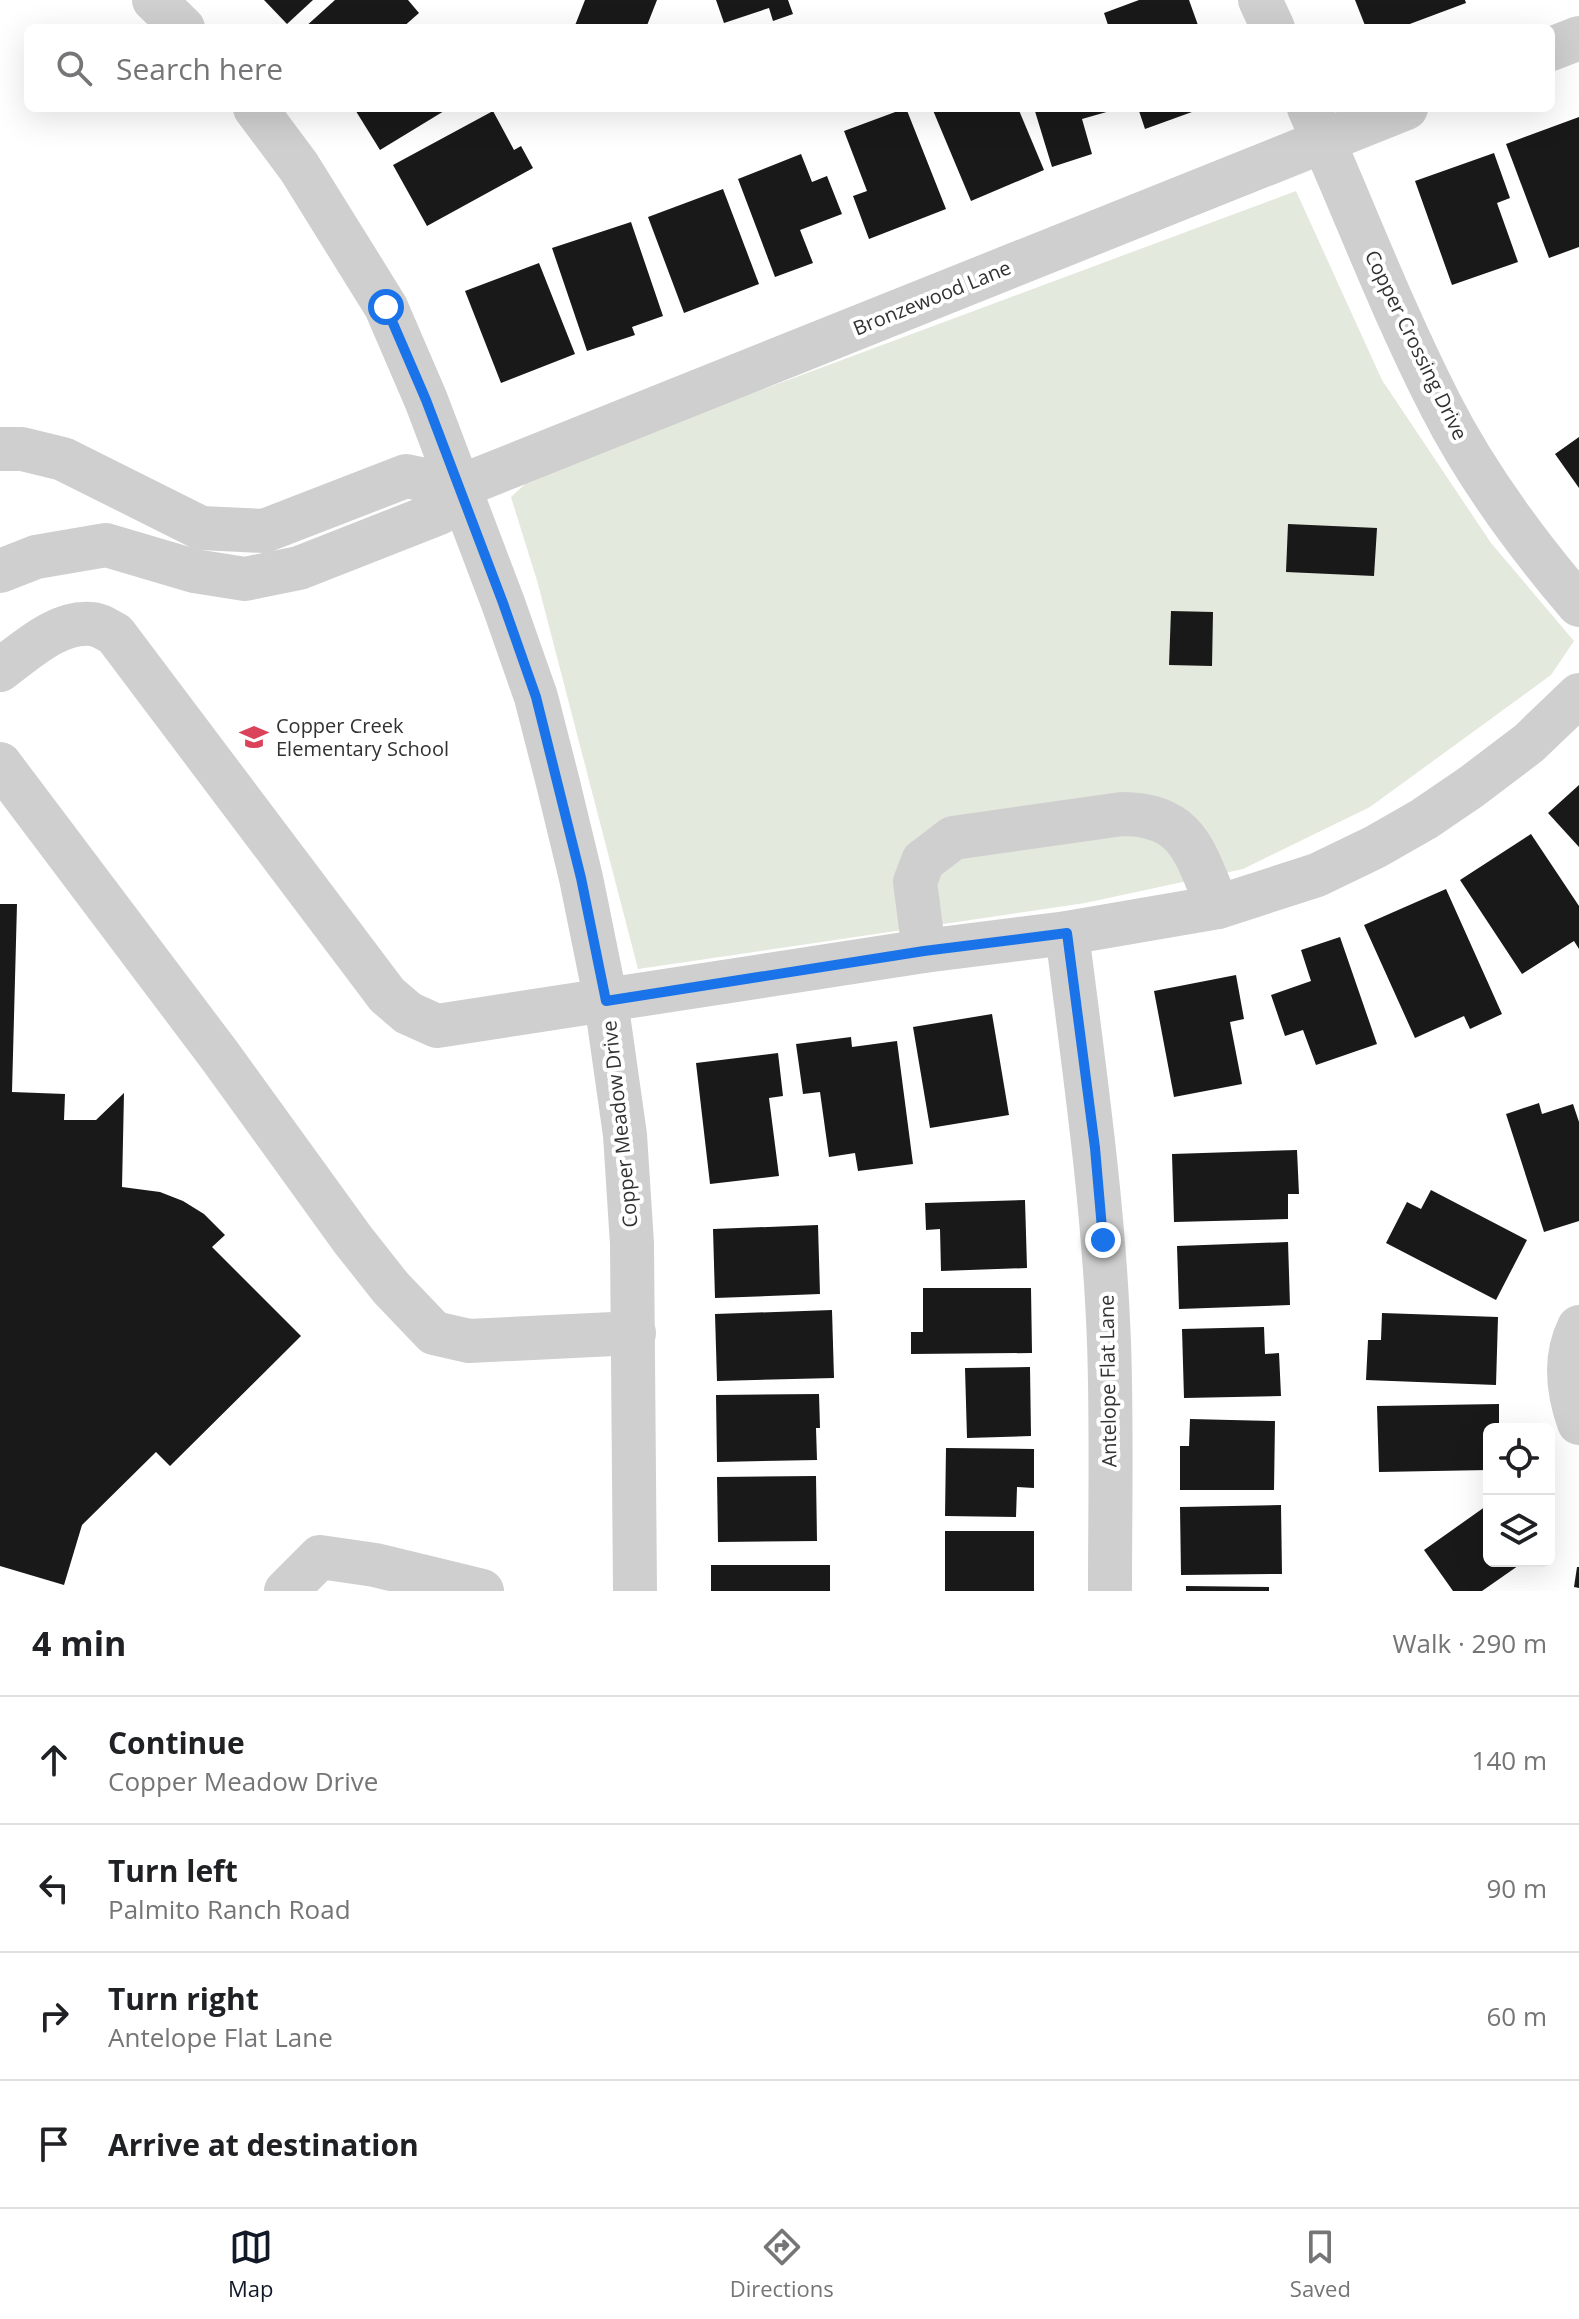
<!DOCTYPE html>
<meta charset="utf-8">
<style>
:root{--surface:#fff;--page:#f6f6f6;--text:#202124;--muted:#757577;--line:#e0e0e0;--accent:#111827}
body{margin:0;font-family:"Open Sans",sans-serif;background:var(--page);color:var(--text)}
.controls{position:absolute;right:24px;bottom:24px;display:grid;overflow:hidden;border-radius:12px;box-shadow:0 8px 32px #0002}
.controls button{width:72px;height:72px;display:grid;place-items:center;padding:0;border:0;border-bottom:2px solid var(--line);background:var(--surface);color:var(--text);font:40px sans-serif}
.stop{position:absolute;width:24px;height:24px;margin:-18px;border:6px solid #1a73e8;border-radius:50%;background:#fff}
.stop.end{background:#1a73e8;border-color:#fff;box-shadow:0 2px 8px #0008}
.list{margin:0;padding:0;list-style:none}
h2{display:flex;justify-content:space-between;align-items:center;height:104px;margin:0;padding:0 32px;font-size:34px}
h2 small{font-size:26px;font-weight:400;color:var(--muted)}
.list li{display:grid;grid-template-columns:52px 1fr auto;gap:24px;align-items:center;box-sizing:border-box;height:128px;padding:0 32px;border-top:2px solid var(--line)}
.list b{display:block;font-size:30px;white-space:nowrap}
.list p{margin:0;font-size:26px;white-space:nowrap;color:var(--muted)}
.list em{font-size:26px;font-style:normal;color:var(--muted)}
.icon{flex:none;width:44px;height:44px;fill:none;stroke:currentColor;stroke-width:2;stroke-linecap:round;stroke-linejoin:round}
.map{position:relative;flex:none;width:1579px;height:1591px;overflow:hidden}
.search{position:absolute;background:var(--surface);box-shadow:0 8px 32px #0002;left:24px;right:24px;top:24px;height:88px;display:flex;align-items:center;gap:20px;box-sizing:border-box;padding:0 28px;border-radius:12px;color:var(--muted);font-size:30px}
.sheet{height:616px;background:var(--surface)}
nav{display:flex;justify-content:space-around;align-items:center;box-sizing:border-box;height:112px;border-top:2px solid var(--line);background:var(--surface);font-size:22px;color:var(--muted)}
nav a{display:grid;justify-items:center;gap:4px}
nav .on{color:var(--accent)}
.map>svg:first-child{display:block}
.green{fill:#e3e9dc}
.building{fill:#191919}
.lines{fill:none;stroke-linecap:round;stroke-linejoin:round}
.minor{stroke:#cfcfcf;stroke-width:44}
.route{stroke:#1a73e8;stroke-width:10}
.labels{text-anchor:middle;stroke-width:8;stroke-linejoin:round;paint-order:stroke}
.street-label{font-size:20px;fill:#323232;stroke:#fff}
.poi-label{font-size:20px;fill:#323232;stroke:#fff;text-anchor:start}
</style>
<div class="map">
<svg width="1579" height="1591" viewBox="0 0 1579 1591">
<rect width="100%" height="100%" fill="#fff"/>
<polygon class="green" points="1296,191 1382,380 1491,543 1574,641 1551,675 1370,807 1243,869 1085,903 638,969 538,584 511,497 536,474"/>
<g class="building">
<polygon points="264,0 313,0 287,24"/>
<polygon points="335,0 408,0 419,13 402,28 304,28"/>
<polygon points="585,0 657,0 646,28 574,28"/>
<polygon points="716,0 788,0 793,14 773,21 769,8 724,23"/>
<polygon points="1139,0 1189,0 1199,28 1109,28 1104,13"/>
<polygon points="1355,0 1465,0 1466,3 1399,28 1366,28"/>
<polygon points="354,108 449,108 380,150"/>
<polygon points="906,108 946,209 869,239 853,196 867,191 844,131"/>
<polygon points="932,108 1018,108 1044,170 971,201"/>
<polygon points="1034,108 1117,108 1117,109 1082,119 1092,154 1052,167"/>
<polygon points="1138,108 1203,108 1145,129"/>
<polygon points="493,111 514,150 521,146 533,168 427,226 393,165"/>
<polygon points="1579,117 1579,247 1549,258 1506,144"/>
<polygon points="1494,153 1510,198 1497,203 1518,262 1452,285 1415,181"/>
<polygon points="801,154 812,182 827,176 842,214 800,230 813,263 775,277 738,179"/>
<polygon points="723,189 759,284 684,313 648,217"/>
<polygon points="631,222 663,316 632,327 635,335 587,351 552,248"/>
<polygon points="539,263 575,354 501,383 465,291"/>
<polygon points="1579,437 1579,488 1555,454"/>
<polygon points="1288,524 1377,528 1374,576 1286,572"/>
<polygon points="1171,611 1213,612 1212,666 1169,665"/>
<polygon points="1579,785 1579,847 1548,813"/>
<polygon points="1531,834 1579,906 1579,949 1574,941 1522,974 1460,880"/>
<polygon points="1446,889 1502,1014 1470,1029 1464,1016 1415,1038 1364,925"/>
<polygon points="0,904 17,904 12,1092 65,1094 64,1120 96,1120 124,1093 122,1187 160,1192 183,1201 204,1214 225,1235 212,1247 301,1336 170,1466 156,1452 82,1525 64,1585 0,1566"/>
<polygon points="1340,937 1377,1044 1316,1065 1303,1030 1285,1036 1271,995 1311,981 1301,950"/>
<polygon points="1236,975 1244,1019 1230,1022 1242,1084 1174,1097 1154,991"/>
<polygon points="992,1014 1009,1115 930,1128 913,1027"/>
<polygon points="851,1037 852,1047 897,1041 913,1164 858,1171 855,1153 829,1157 820,1092 803,1094 796,1044"/>
<polygon points="778,1053 783,1096 769,1098 779,1176 710,1184 696,1063"/>
<polygon points="1539,1103 1542,1114 1573,1104 1579,1122 1579,1221 1544,1232 1506,1114"/>
<polygon points="1297,1150 1299,1194 1288,1194 1288,1219 1174,1222 1172,1154"/>
<polygon points="1431,1190 1527,1240 1496,1300 1386,1243 1407,1202 1421,1209"/>
<polygon points="1025,1200 1027,1268 941,1271 940,1229 926,1230 925,1203"/>
<polygon points="818,1225 820,1294 715,1298 713,1229"/>
<polygon points="1288,1242 1290,1305 1179,1309 1177,1246"/>
<polygon points="923,1288 1031,1288 1032,1353 911,1354 911,1332 923,1332"/>
<polygon points="832,1310 834,1378 717,1381 715,1314"/>
<polygon points="1382,1313 1498,1317 1496,1385 1366,1380 1368,1340 1381,1340"/>
<polygon points="1264,1327 1265,1354 1279,1353 1281,1396 1184,1398 1182,1329"/>
<polygon points="1030,1367 1031,1436 967,1438 965,1368"/>
<polygon points="819,1394 820,1428 816,1428 817,1460 717,1462 716,1395"/>
<polygon points="1499,1404 1499,1429 1489,1429 1489,1470 1379,1472 1377,1406"/>
<polygon points="1190,1419 1275,1421 1274,1490 1180,1490 1180,1446 1189,1446"/>
<polygon points="946,1448 1034,1449 1034,1488 1017,1487 1016,1517 945,1516"/>
<polygon points="816,1476 817,1541 718,1542 717,1477"/>
<polygon points="1489,1504 1489,1561 1525,1561 1482,1591 1453,1591 1424,1550"/>
<polygon points="1281,1505 1282,1574 1181,1575 1180,1507"/>
<rect x="945" y="1531" width="89" height="60"/>
<rect x="711" y="1565" width="119" height="26"/>
<polygon points="1577,1567 1579,1567 1579,1588 1574,1587"/>
<polygon points="1186,1586 1269,1587 1269,1591 1186,1591"/>
</g>
<g class="lines">
<g class="minor">
<polyline points="154,0 183,28"/>
<polyline points="1260,0 1273,28"/>
<polyline points="1551,49 1579,38"/>
<polyline points="255,108 299,167 386,307 426,400 503,603 536,697 558,783 581,878 606,1001 625,1135 632,1244 635,1591"/>
<path d="M1309,108C1353,207 1391,308 1440,404C1477,477 1526,543 1579,605"/>
<polyline points="0,449 22,449 63,459 201,528 264,531 406,476 459,487"/>
<polyline points="459,487 1406,108"/>
<polyline points="0,571 36,557 106,545 194,571 245,579 299,568 439,513 459,487"/>
<path d="M0,670C26,651 57,621 91,624C99,624 107,630 115,634L387,995L408,1013L437,1026L924,951L1067,933L1218,907L1317,875L1375,847L1424,819L1471,787L1529,743L1579,695"/>
<polyline points="0,764 220,1056 353,1240 391,1288 434,1333 469,1341 634,1333"/>
<path d="M1067,933C1084,1069 1104,1205 1109,1343C1112,1425 1110,1508 1110,1591"/>
<path d="M924,951L915,882L923,861L953,838L1122,814C1190,814 1195,855 1218,907"/>
<path d="M1579,1327C1564,1357 1568,1392 1579,1423"/>
<polyline points="286,1591 320,1557 375,1565 482,1591"/>
</g>
</g>
<g class="lines">
<polyline class="route" points="386,307 426,400 503,603 536,697 581,878 606,1001 924,951 1067,933 1095,1148 1103,1240"/>
</g>
<defs>
<symbol id="school-bare" viewBox="-9 -9 18 18"><path d="M0-5L7-2L0 1L-7-2ZM-4 1L0 2.5L4 1V4Q0 6-4 4Z" fill="#db435a" stroke="#fff" stroke-width="2.5" paint-order="stroke"/></symbol>
</defs>
<g fill-rule="evenodd">
<use href="#school-bare" x="234" y="717" width="40" height="40"/>
</g>
<g class="labels">
<g class="street-label">
<text transform="translate(932 298) rotate(-22)" y="7">Bronzewood Lane</text>
<text transform="translate(1416 345) rotate(64)" y="7">Copper Crossing Drive</text>
<text transform="translate(620 1124) rotate(-96)" y="7">Copper Meadow Drive</text>
<text transform="translate(1108 1381) rotate(-91)" y="7">Antelope Flat Lane</text>
</g>
<g class="poi-label">
<text x="276" y="733">Copper Creek<tspan x="276" dy="23">Elementary School</tspan></text>
</g>
</g>
</svg>
<div class="controls">
<button><svg class="icon" aria-label="locate" viewBox="0 0 24 24"><circle cx="12" cy="12" r="6"/><path d="M12 2v4M12 18v4M2 12h4M18 12h4"/></svg></button>
<button><svg class="icon" aria-label="layers" viewBox="0 0 24 24"><path d="M12 4l9 5-9 5-9-5zM3 14l9 5 9-5"/></svg></button>
</div>
<div class="stop" style="left:386px;top:307px"></div>
<div class="stop end" style="left:1103px;top:1240px"></div>
<div class="search"><svg class="icon" aria-label="search" viewBox="0 0 24 24"><circle cx="10" cy="10" r="6"/><path d="M15 15l6 6"/></svg>Search here</div>
</div>
<section class="sheet">
<h2>4 min<small>Walk · 290 m</small></h2>
<ul class="list">
<li><svg class="icon" aria-label="ahead" viewBox="0 0 24 24"><path d="M12 20V5M6 11l6-6 6 6"/></svg><div><b>Continue</b><p>Copper Meadow Drive</p></div><em>140 m</em></li>
<li><svg class="icon" aria-label="left" viewBox="0 0 24 24"><path d="M17 20v-9H6M10 6l-5 5 5 5"/></svg><div><b>Turn left</b><p>Palmito Ranch Road</p></div><em>90 m</em></li>
<li><svg class="icon" aria-label="right" viewBox="0 0 24 24"><path d="M7 20v-9h11M14 6l5 5-5 5"/></svg><div><b>Turn right</b><p>Antelope Flat Lane</p></div><em>60 m</em></li>
<li><svg class="icon" aria-label="arrive" viewBox="0 0 24 24"><path d="M6 21V4h12l-3 4 3 4H6"/></svg><div><b>Arrive at destination</b></div></li>
</ul>
</section>
<nav>
<a class="on"><svg class="icon" aria-label="map" viewBox="0 0 24 24"><path d="M3 6l6-2 6 2 6-2v14l-6 2-6-2-6 2zM9 4v14M15 6v14"/></svg>Map</a>
<a><svg class="icon" aria-label="directions" viewBox="0 0 24 24"><path d="M12 3l9 9-9 9-9-9zM9 14v-3h6M13 9l2 2-2 2"/></svg>Directions</a>
<a><svg class="icon" aria-label="saved" viewBox="0 0 24 24"><path d="M7 4h10v16l-5-4-5 4z"/></svg>Saved</a>
</nav>
